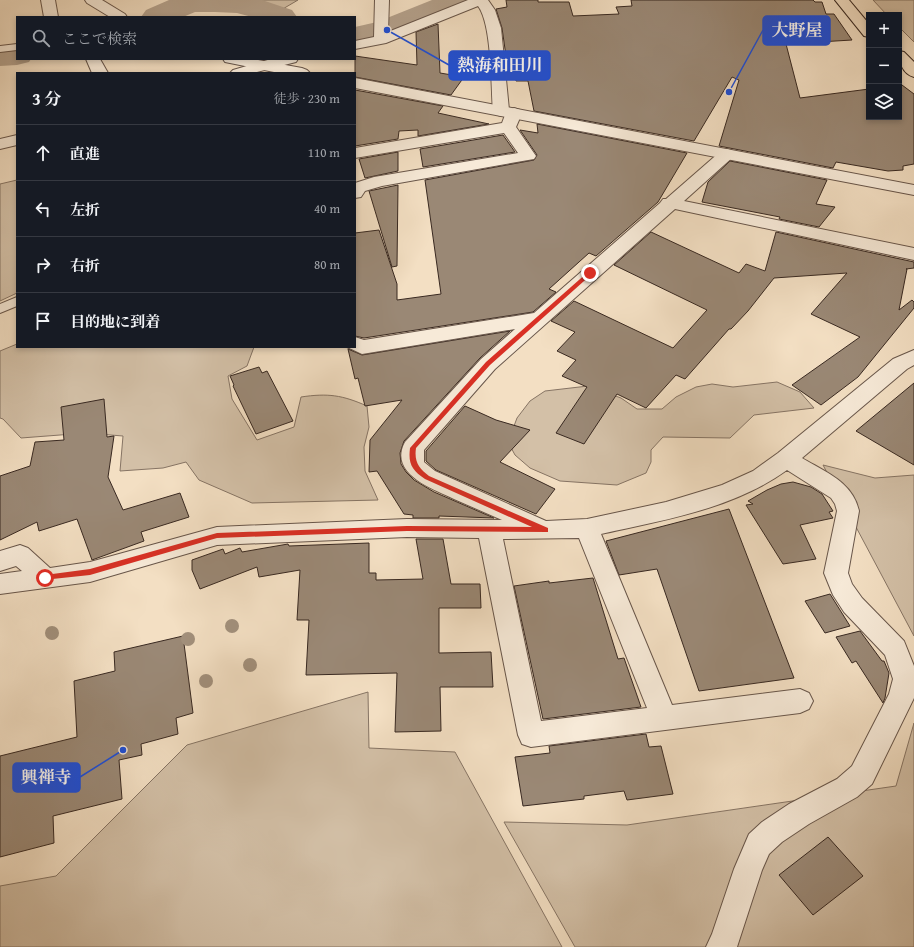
<!DOCTYPE html>
<html lang="ja">
<meta charset="utf-8">
<style>
:root{--surface:#171b24;--page:#20242c;--text:#f1f3f6;--muted:#9ea1a6;--line:#363941}
body{margin:0;font-family:"Gentium Book Plus","Noto Serif JP",serif;background:var(--page);color:var(--text)}
.controls{position:absolute;right:12px;top:12px;display:grid;overflow:hidden;border-radius:0px;box-shadow:0 2px 6px #0003}
.controls button{width:36px;height:36px;display:grid;place-items:center;padding:0;border:0;border-bottom:1px solid var(--line);background:var(--surface);color:var(--text);font:20px sans-serif}
.stop{position:absolute;width:12px;height:12px;margin:-9px;border:3px solid #d93025;border-radius:50%;background:#fff}
.stop.end{background:#d93025;border-color:#fff;box-shadow:0 1px 4px #0008}
.list{margin:0;padding:0;list-style:none}
h2{display:flex;justify-content:space-between;align-items:center;height:52px;margin:0;padding:0 16px;font-size:17px}
h2 small{font-size:13px;font-weight:400;color:var(--muted)}
.list li{display:grid;grid-template-columns:26px 1fr auto;gap:12px;align-items:center;box-sizing:border-box;height:56px;padding:0 16px;border-top:1px solid var(--line)}
.list b{display:block;font-size:15px;white-space:nowrap}
.list em{font-size:13px;font-style:normal;color:var(--muted)}
.icon{flex:none;width:22px;height:22px;fill:none;stroke:currentColor;stroke-width:2;stroke-linecap:round;stroke-linejoin:round}
.map{position:relative;flex:none;width:914px;height:947px;overflow:hidden}
.search{position:absolute;background:var(--surface);box-shadow:0 2px 6px #0003;left:16px;top:16px;width:340px;height:44px;display:flex;align-items:center;gap:10px;box-sizing:border-box;padding:0 14px;border-radius:0px;color:var(--muted);font-size:15px}
.panel{position:absolute;background:var(--surface);box-shadow:0 2px 6px #0003;left:16px;top:72px;width:340px;height:276px;border-radius:0px}
.map>svg:first-child{display:block}
.green{fill:#d3c0a7;stroke:#867464}
.lines{fill:none;stroke-linecap:round;stroke-linejoin:round}
.river{fill:#b4a18c;fill-rule:evenodd}
.building{fill:#9a8875;stroke:#392921}
.service-casing{stroke:#68564a;stroke-width:2}
.minor-casing{stroke:#68564a;stroke-width:2}
.tertiary-casing{stroke:#68564a;stroke-width:2}
.trunk-casing{stroke:#392921;stroke-width:2}
.service{fill:#f7ead8;fill-rule:evenodd}
.minor{fill:#f7ead8;fill-rule:evenodd}
.tertiary{fill:#f7ead8;fill-rule:evenodd}
.trunk{fill:#f3dfc3;fill-rule:evenodd}
.tree{fill:#a2907c}
.route{fill:#d93025}
.leader{fill:none;stroke:#1d4ed8;stroke-width:1.5}
.callout-dot{fill:#1d4ed8;stroke:#f7ead8;stroke-width:1.5}
.callout{fill:#1d4ed8;stroke:#1d4ed8;stroke-width:1.5}
.callout-label{font-size:17px;text-anchor:middle;font-weight:bold;fill:#fff}
</style>
<div class="map">
<svg width="914" height="947" viewBox="0 0 914 947">
<rect width="100%" height="100%" fill="#f3dfc3"/>
<filter id="stains"><feTurbulence type="fractalNoise" baseFrequency=".005" numOctaves="4"/><feColorMatrix values="0 0 0 0 .2 0 0 0 0 .09 0 0 0 0 .02 0 0 0 .5 -.17"/></filter>
<radialGradient id="worn" r=".72"><stop offset=".6" stop-color="#630" stop-opacity="0"/><stop offset="1" stop-color="#630" stop-opacity=".3"/></radialGradient>
<g class="green">
<polygon points="246,0 298,0 281,10 263,4"/>
<polygon points="873,0 914,0 914,42 899,27 899,15 887,15"/>
<polygon points="17,180 17,293 0,301 0,184"/>
<path d="M17,344V347H254L247,366L228,376L232,399L257,440L294,427L301,397C328,393 342,395 367,406L369,427L364,447L365,471L378,500L252,503L199,480L186,462L163,468L120,471L123,436L86,433L21,438L3,419L0,418V351Z"/>
<polygon points="777,382 800,392 814,408 754,415 730,438 663,437 651,450 651,462 646,473 617,485 560,481 530,468 515,455 508,442 517,418 530,401 545,391 588,386 621,398 637,409 662,409 676,397 696,387 712,384 733,387"/>
<polygon points="823,465 875,478 914,475 914,636"/>
<polygon points="368,692 369,748 455,752 562,947 0,947 0,886 56,876 187,745"/>
<polygon points="914,723 914,947 575,947 504,822 627,825 896,786"/>
</g>
<g class="lines">
<g class="river">
<polygon points="169,0 262,0 292,10 297,17 252,17 237,13 215,12 195,12 183,17 141,17 146,10"/>
<polygon points="432,0 479,0 474,7 398,37 355,47 355,27 377,22"/>
<polygon points="17,45 17,59 31,59 29,62 17,65 0,66 0,46"/>
</g>
</g>
<g class="building">
<polygon points="506,0 538,0 538,2 569,2 573,16 619,14 616,7 632,6 631,0 813,0 815,2 822,2 826,14 834,14 852,40 786,44 800,98 869,89 869,117 899,117 899,85 902,85 914,94 914,164 903,166 903,170 888,171 836,162 833,168 719,146 739,80 732,77 694,141 534,111 528,81 516,81 513,68 509,68 505,49 502,28 496,9 507,7"/>
<polygon points="438,24 440,73 464,77 451,95 355,77 355,56 417,65 416,32"/>
<polygon points="355,90 443,106 438,113 489,124 418,136 418,130 399,131 398,139 355,146"/>
<polygon points="537,124 687,153 658,202 596,256 589,253 549,289 556,292 533,312 364,338 355,336 355,233 379,230 397,284 397,300 441,294 425,180 534,160 537,155 520,130 538,133"/>
<polygon points="503,135 515,152 423,167 420,149"/>
<polygon points="398,152 398,171 365,178 359,159"/>
<polygon points="730,161 827,180 816,204 835,207 819,227 779,219 780,217 702,202 708,182"/>
<polygon points="398,185 397,266 392,267 369,191"/>
<polygon points="651,232 739,273 746,264 765,271 776,232 914,262 914,268 906,269 907,269 899,310 912,300 914,302 914,308 858,377 821,405 792,385 860,337 811,314 847,273 774,278 748,311 731,329 729,329 685,379 676,375 646,408 617,394 584,444 556,433 587,387 562,376 576,360 557,351 575,332 551,321 574,301 673,348 707,310 614,265"/>
<polygon points="510,331 480,358 404,441 400,453 401,464 406,472 414,480 434,492 494,518 439,516 439,518 413,518 413,515 404,514 377,471 369,472 370,440 402,400 365,406 358,378 355,379 348,349 362,355"/>
<polygon points="259,367 262,373 267,371 293,421 256,434 233,386 234,385 230,376"/>
<polygon points="914,383 914,465 856,431"/>
<polygon points="104,399 107,437 114,436 108,477 123,510 180,493 189,517 141,532 144,541 92,560 77,519 39,531 37,522 0,540 0,476 30,466 35,442 64,440 61,407"/>
<polygon points="465,406 496,420 530,430 500,462 555,489 536,514 436,470 426,461 426,451"/>
<polygon points="793,482 811,487 822,494 833,511 829,512 833,518 800,525 816,559 783,564 746,505 753,504 748,501 767,490 781,484"/>
<polygon points="729,509 794,678 699,691 657,569 619,575 606,541"/>
<polygon points="416,539 443,539 451,584 480,584 481,608 439,608 439,653 491,652 493,687 440,687 441,731 395,732 397,673 306,675 309,620 297,620 300,570 259,577 257,567 200,589 192,570 192,560 223,549 225,554 240,548 242,552 288,544 289,546 369,543 369,573 376,573 376,580 423,579"/>
<polygon points="593,578 618,659 624,658 641,707 543,719 514,586 549,581 549,583"/>
<polygon points="830,594 850,626 825,633 805,601"/>
<polygon points="860,631 882,661 884,661 889,673 885,698 883,703 856,661 852,663 836,637"/>
<polygon points="183,636 193,713 176,718 178,734 141,744 142,755 119,760 122,799 53,816 54,843 0,857 0,756 77,737 74,681 115,671 114,652"/>
<polygon points="646,734 649,747 661,746 673,794 627,800 624,791 584,796 584,799 523,806 515,757 550,753 549,746"/>
<polygon points="828,837 863,876 813,915 779,875"/>
</g>
<g class="lines">
<defs>
<g id="service">
<polygon points="17,44 17,50 0,52 0,46"/>
<polygon points="17,297 17,306 0,313 0,304"/>
</g>
<g id="minor">
<polygon points="41,0 55,0 58,17 44,17"/>
<path d="M375,0H389L388,32L468,0H488L495,10L501,28L509,110L514,108L520,110L522,113L516,127L536,156L534,159L382,186L365,191L361,197L355,198V183L374,177L518,153L504,133L355,158V148L502,123L505,115L501,116L495,114L493,111C491,86 492,24 478,6L386,43L355,49V41L374,37Z"/>
<polygon points="86,59 100,59 108,73 92,73"/>
<polygon points="271,59 298,59 296,62 253,73 230,73 233,70"/>
<polygon points="17,135 17,145 0,149 0,139"/>
<path d="M727,149L733,151L735,154L733,157L684,201L914,248V260L675,209L495,369L424,450V462L435,471L546,521L587,519L666,502L722,485L753,471L778,453L893,359L914,350V365L907,369L802,458C825,472 853,482 859,511L848,573L852,584L862,598L904,641L914,666V698L872,784L857,797L809,824L782,842L769,854L762,870L737,947H706L712,934L734,869L749,834L762,822L789,804L837,779L852,766L889,694L893,679L885,655L844,612L833,595L824,573L837,511L835,504L831,498L787,470C733,509 664,520 601,534L672,705L800,689L809,693L813,701L809,709L800,713L531,747L522,744L518,735L479,538L407,537L217,545L90,582L0,594V574L22,571L16,566L0,571V551L20,545L28,548L50,568L90,562L217,527L407,519L502,520C486,513 470,506 454,499C433,489 388,474 405,442L481,359L515,329L362,354L347,347H355V337L364,340L534,313L660,203L663,199H666L721,151ZM579,538L647,708L541,721L503,539Z"/>
</g>
<g id="tertiary">
<polygon points="85,0 102,0 125,14 127,17 110,17 87,3"/>
<polygon points="223,59 253,59 302,68 307,70 310,73 279,73 225,62"/>
<polygon points="355,78 914,185 914,195 355,88"/>
</g>
<g id="trunk">
<polygon points="835,0 849,0 869,24 869,37 864,36"/>
<path d="M899,51L904,52L914,62V77C902,74 899,61 899,51Z"/>
</g>
</defs>
<use href="#service" class="service-casing"/>
<use href="#minor" class="minor-casing"/>
<use href="#tertiary" class="tertiary-casing"/>
<use href="#trunk" class="trunk-casing"/>
<use href="#service" class="service"/>
<use href="#minor" class="minor"/>
<use href="#tertiary" class="tertiary"/>
<use href="#trunk" class="trunk"/>
</g>
<g class="tree">
<circle cx="232" cy="626" r="7"/>
<circle cx="52" cy="633" r="7"/>
<circle cx="188" cy="639" r="7"/>
<circle cx="250" cy="665" r="7"/>
<circle cx="206" cy="681" r="7"/>
</g>
<path class="route" d="M588,272L593,273L490,365L416,448C414,462 419,468 429,476L548,528V532L407,531L217,538L90,575L43,580V576L45,575L90,569L217,533L407,526L532,527L425,479C412,470 408,464 410,448L486,362Z"/>
<path class="leader" d="M729 92L763 30M387 30L449 65M123 750L80 777"/>
<g class="callout-dot">
<circle cx="729" cy="92" r="4"/>
<circle cx="387" cy="30" r="4"/>
<circle cx="123" cy="750" r="4"/>
</g>
<g class="callout">
<rect x="763" y="16" width="67" height="29" rx="4"/>
<rect x="449" y="51" width="101" height="29" rx="4"/>
<rect x="13" y="763" width="67" height="29" rx="4"/>
</g>
<g class="callout-label">
<text x="797" y="36">大野屋</text>
<text x="500" y="71">熱海和田川</text>
<text x="46" y="783">興禅寺</text>
</g>
<rect width="100%" height="100%" filter="url(#stains)"/>
<rect width="100%" height="100%" fill="url(#worn)"/>
</svg>
<div class="controls">
<button>+</button>
<button>−</button>
<button><svg class="icon" aria-label="layers" viewBox="0 0 24 24"><path d="M12 4l9 5-9 5-9-5zM3 14l9 5 9-5"/></svg></button>
</div>
<div class="stop" style="left:45px;top:578px"></div>
<div class="stop end" style="left:590px;top:273px"></div>
<div class="search"><svg class="icon" aria-label="search" viewBox="0 0 24 24"><circle cx="10" cy="10" r="6"/><path d="M15 15l6 6"/></svg>ここで検索</div>
<section class="panel">
<h2>3 分<small>徒歩 · 230 m</small></h2>
<ul class="list">
<li><svg class="icon" aria-label="ahead" viewBox="0 0 24 24"><path d="M12 20V5M6 11l6-6 6 6"/></svg><div><b>直進</b></div><em>110 m</em></li>
<li><svg class="icon" aria-label="left" viewBox="0 0 24 24"><path d="M17 20v-9H6M10 6l-5 5 5 5"/></svg><div><b>左折</b></div><em>40 m</em></li>
<li><svg class="icon" aria-label="right" viewBox="0 0 24 24"><path d="M7 20v-9h11M14 6l5 5-5 5"/></svg><div><b>右折</b></div><em>80 m</em></li>
<li><svg class="icon" aria-label="arrive" viewBox="0 0 24 24"><path d="M6 21V4h12l-3 4 3 4H6"/></svg><div><b>目的地に到着</b></div></li>
</ul>
</section>
</div>
